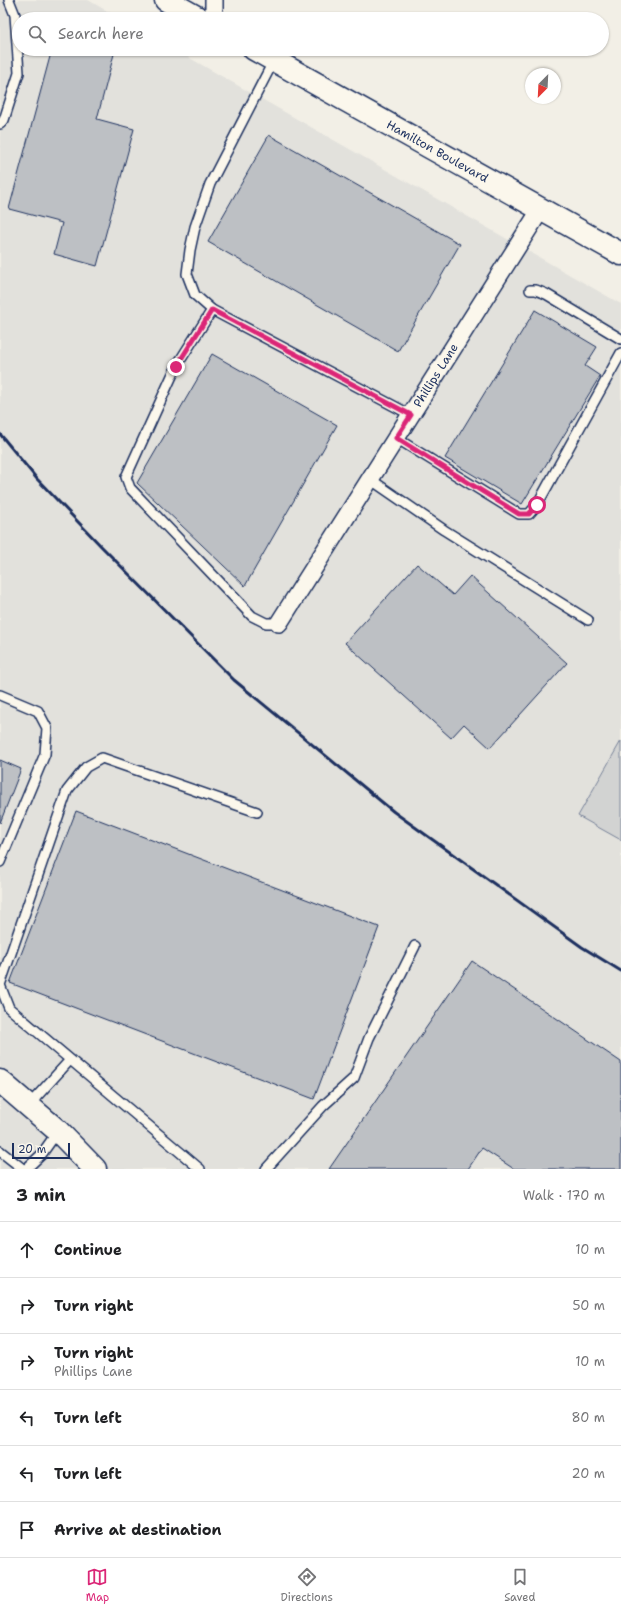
<!DOCTYPE html>
<meta charset="utf-8">
<style>
:root{--surface:#fff;--page:#f6f6f6;--text:#202124;--muted:#757577;--line:#e0e0e0;--accent:#db2777}
body{margin:0;font-family:"Shantell Sans",sans-serif;background:var(--page);color:var(--text)}
.compass{position:absolute;left:525px;top:68px;width:36px;height:36px;border-radius:50%;background:var(--surface);box-shadow:0 1px 3px #0004;rotate:204deg}
.scale{position:absolute;left:12px;bottom:10px;width:58px;box-sizing:border-box;padding-left:4px;border:2px solid #1b2f5e;border-top:0;font-size:11px;line-height:14px;white-space:nowrap;color:#1b2f5e;-webkit-text-stroke:3px #fbf7ec;paint-order:stroke}
.stop{position:absolute;width:12px;height:12px;margin:-9px;border:3px solid #db2777;border-radius:50%;background:#fff}
.stop.end{background:#db2777;border-color:#fff;box-shadow:0 1px 4px #0008}
.list{margin:0;padding:0;list-style:none}
h2{display:flex;justify-content:space-between;align-items:center;height:52px;margin:0;padding:0 16px;font-size:17px}
h2 small{font-size:13px;font-weight:400;color:var(--muted)}
.list li{display:grid;grid-template-columns:26px 1fr auto;gap:12px;align-items:center;box-sizing:border-box;height:56px;padding:0 16px;border-top:1px solid var(--line)}
.list b{display:block;font-size:15px;white-space:nowrap}
.list p{margin:0;font-size:13px;white-space:nowrap;color:var(--muted)}
.list em{font-size:13px;font-style:normal;color:var(--muted)}
.icon{flex:none;width:22px;height:22px;fill:none;stroke:currentColor;stroke-width:2;stroke-linecap:round;stroke-linejoin:round}
.map{position:relative;flex:none;width:621px;height:1169px;overflow:hidden}
.search{position:absolute;background:var(--surface);box-shadow:0 1px 3px #0004;left:12px;right:12px;top:12px;height:44px;display:flex;align-items:center;gap:10px;box-sizing:border-box;padding:0 14px;border-radius:22px;color:var(--muted);font-size:15px}
.sheet{height:388px;background:var(--surface)}
nav{display:flex;justify-content:space-around;align-items:center;box-sizing:border-box;height:56px;border-top:1px solid var(--line);background:var(--surface);font-size:11px;color:var(--muted)}
nav a{display:grid;justify-items:center;gap:2px}
nav .on{color:var(--accent)}
.map>svg:first-child{display:block}
.built{fill:#e2e1dc}
.green{fill:#d2d3d2;stroke:#768198}
.building{fill:#bdc0c4;stroke:#1b2f5e}
.lines{fill:none;stroke-linecap:round;stroke-linejoin:round}
.service-casing{stroke:#1b2f5e;stroke-width:12}
.minor-casing{stroke:#1b2f5e;stroke-width:20}
.tertiary-casing{stroke:#1b2f5e;stroke-width:25}
.service{stroke:#fbf7ec;stroke-width:9}
.minor{stroke:#fbf7ec;stroke-width:17}
.tertiary{stroke:#fbf7ec;stroke-width:22}
.rail{stroke:#1b2f5e;stroke-width:3}
.route{stroke:#db2777;stroke-width:5}
.labels{text-anchor:middle;stroke-width:3;stroke-linejoin:round;paint-order:stroke}
.street-label{font-size:12px;fill:#1b2f5e;stroke:#fbf7ec}
</style>
<div class="map">
<svg width="621" height="1169" viewBox="0 0 621 1169">
<rect width="100%" height="100%" fill="#f2efe6"/>
<filter id="ink" filterUnits="userSpaceOnUse"><feTurbulence type="fractalNoise" baseFrequency=".025" numOctaves="2"/><feDisplacementMap in="SourceGraphic" scale="8" xChannelSelector="R" yChannelSelector="G"/><feConvolveMatrix kernelMatrix="1 2 1 2 8 2 1 2 1" color-interpolation-filters="sRGB"/></filter>
<g filter="url(#ink)">
<polygon class="built" points="0,0 88,0 121,19 19,19 19,49 174,49 621,304 621,1169 0,1169"/>
<polygon class="green" points="621,741 621,840 578,816"/>
<g class="building">
<polygon points="52,49 96,49 114,54 97,119 134,129 97,266 54,254 62,223 9,209"/>
<polygon points="269,135 460,244 398,351 208,242"/>
<polygon points="535,310 597,347 585,366 600,376 522,504 445,458"/>
<polygon points="212,354 337,425 245,586 137,483"/>
<polygon points="417,564 453,595 470,576 567,663 490,748 464,724 451,738 345,643"/>
<polygon points="0,760 21,769 0,823"/>
<polygon points="76,811 379,927 314,1099 10,983"/>
<polygon points="472,961 621,1062 621,1169 514,1169 482,1148 468,1169 329,1169"/>
</g>
<g class="lines">
<defs>
<g id="service">
<polyline points="274,60 210,184 195,227 190,250 187,274 195,295 212,310 411,415"/>
<polyline points="0,124 4,120 19,73 15,15 9,0"/>
<polyline points="530,290 536,290 546,294 621,339"/>
<polyline points="212,310 176,367 126,477 130,488 252,616 266,623 279,623"/>
<polyline points="396,438 519,514 529,514 537,505 621,353"/>
<polyline points="370,479 444,530 588,620"/>
<polyline points="0,695 38,711 47,728 45,754 0,862"/>
<polyline points="29,1105 70,1060"/>
<polyline points="0,1151 23,1169"/>
<polyline points="26,1169 41,1155 58,1131"/>
<polyline points="200,1169 9,1008 0,985 67,791 86,767 102,758 257,812"/>
<polyline points="266,1169 323,1106 354,1078 369,1038 415,946"/>
</g>
<g id="minor">
<polyline points="214,0 214,19"/>
<path id="s1" d="M279,623L541,209"/>
</g>
<g id="tertiary">
<polyline points="166,0 200,19"/>
<path id="s2" d="M254,49L621,254"/>
<polyline points="0,1081 58,1131 95,1169"/>
</g>
</defs>
<use href="#service" class="service-casing"/>
<use href="#minor" class="minor-casing"/>
<use href="#tertiary" class="tertiary-casing"/>
<use href="#service" class="service"/>
<use href="#minor" class="minor"/>
<use href="#tertiary" class="tertiary"/>
<polyline class="rail" points="0,434 37,479 102,547 234,680 394,812 582,947 621,971"/>
</g>
</g>
<g class="lines" filter="url(#ink)">
<polyline class="route" points="176,367 212,310 411,415 396,438 519,514 529,514 537,505"/>
</g>
<g class="labels">
<g class="street-label">
<text dy="4" stroke="none"><textPath href="#s2" startOffset="210">Hamilton Boulevard</textPath></text>
<text dy="4" stroke="none"><textPath href="#s1" startOffset="293">Phillips Lane</textPath></text>
</g>
</g>
</svg>
<svg class="compass" viewBox="-18 -18 36 36"><path d="M0-13l5 13h-10z" fill="#e53935"/><path d="M0 13l5-13h-10z" fill="#757577"/></svg>
<div class="scale">20 m</div>
<div class="stop" style="left:537px;top:505px"></div>
<div class="stop end" style="left:176px;top:367px"></div>
<div class="search"><svg class="icon" aria-label="search" viewBox="0 0 24 24"><circle cx="10" cy="10" r="6"/><path d="M15 15l6 6"/></svg>Search here</div>
</div>
<section class="sheet">
<h2>3 min<small>Walk · 170 m</small></h2>
<ul class="list">
<li><svg class="icon" aria-label="ahead" viewBox="0 0 24 24"><path d="M12 20V5M6 11l6-6 6 6"/></svg><div><b>Continue</b></div><em>10 m</em></li>
<li><svg class="icon" aria-label="right" viewBox="0 0 24 24"><path d="M7 20v-9h11M14 6l5 5-5 5"/></svg><div><b>Turn right</b></div><em>50 m</em></li>
<li><svg class="icon" aria-label="right" viewBox="0 0 24 24"><path d="M7 20v-9h11M14 6l5 5-5 5"/></svg><div><b>Turn right</b><p>Phillips Lane</p></div><em>10 m</em></li>
<li><svg class="icon" aria-label="left" viewBox="0 0 24 24"><path d="M17 20v-9H6M10 6l-5 5 5 5"/></svg><div><b>Turn left</b></div><em>80 m</em></li>
<li><svg class="icon" aria-label="left" viewBox="0 0 24 24"><path d="M17 20v-9H6M10 6l-5 5 5 5"/></svg><div><b>Turn left</b></div><em>20 m</em></li>
<li><svg class="icon" aria-label="arrive" viewBox="0 0 24 24"><path d="M6 21V4h12l-3 4 3 4H6"/></svg><div><b>Arrive at destination</b></div></li>
</ul>
</section>
<nav>
<a class="on"><svg class="icon" aria-label="map" viewBox="0 0 24 24"><path d="M3 6l6-2 6 2 6-2v14l-6 2-6-2-6 2zM9 4v14M15 6v14"/></svg>Map</a>
<a><svg class="icon" aria-label="directions" viewBox="0 0 24 24"><path d="M12 3l9 9-9 9-9-9zM9 14v-3h6M13 9l2 2-2 2"/></svg>Directions</a>
<a><svg class="icon" aria-label="saved" viewBox="0 0 24 24"><path d="M7 4h10v16l-5-4-5 4z"/></svg>Saved</a>
</nav>
